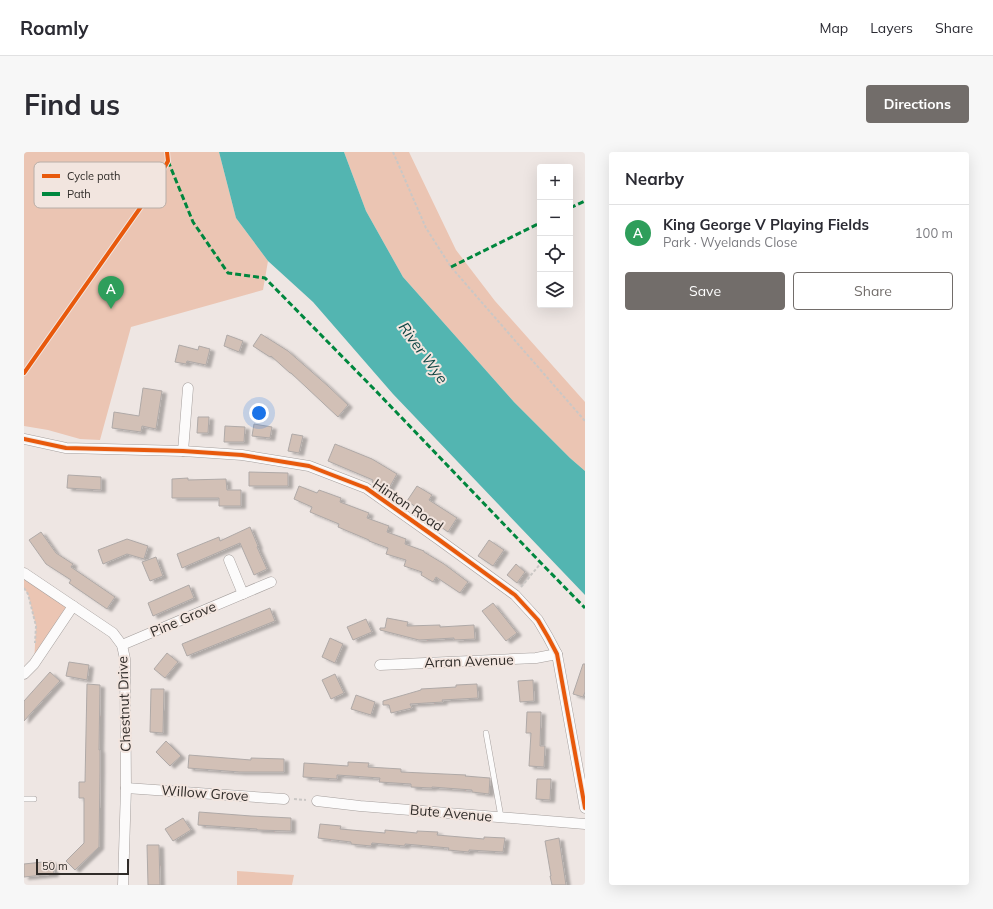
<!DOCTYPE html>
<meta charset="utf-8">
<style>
:root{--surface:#fff;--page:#f7f7f7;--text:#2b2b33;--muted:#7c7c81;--line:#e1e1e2;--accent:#726d6a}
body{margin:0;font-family:Mulish,sans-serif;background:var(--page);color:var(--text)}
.controls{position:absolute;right:12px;top:12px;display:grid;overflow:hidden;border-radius:4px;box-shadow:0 4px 16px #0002}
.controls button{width:36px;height:36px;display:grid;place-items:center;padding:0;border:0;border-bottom:1px solid var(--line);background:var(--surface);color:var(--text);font:20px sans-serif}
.scale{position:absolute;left:12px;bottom:10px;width:93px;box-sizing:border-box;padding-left:4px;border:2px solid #302c29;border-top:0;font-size:11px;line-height:14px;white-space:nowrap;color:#302c29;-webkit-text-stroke:3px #f2e5df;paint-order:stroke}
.you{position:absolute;left:235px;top:261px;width:14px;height:14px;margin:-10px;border:3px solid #fff;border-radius:50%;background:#1a73e8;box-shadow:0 0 0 6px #1a73e833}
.badge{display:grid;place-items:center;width:26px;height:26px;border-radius:50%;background:var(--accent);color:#fff;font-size:13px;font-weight:700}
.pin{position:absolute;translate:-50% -33px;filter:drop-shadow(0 1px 2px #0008)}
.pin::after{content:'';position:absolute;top:21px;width:14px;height:12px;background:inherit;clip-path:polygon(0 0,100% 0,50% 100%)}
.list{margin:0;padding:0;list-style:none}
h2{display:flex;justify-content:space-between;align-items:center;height:52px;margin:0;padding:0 16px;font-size:17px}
h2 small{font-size:13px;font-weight:400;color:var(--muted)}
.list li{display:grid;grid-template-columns:26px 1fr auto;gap:12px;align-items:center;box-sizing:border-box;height:56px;padding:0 16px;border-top:1px solid var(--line)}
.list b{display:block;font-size:15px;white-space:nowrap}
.list p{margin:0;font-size:13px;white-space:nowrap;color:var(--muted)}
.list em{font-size:13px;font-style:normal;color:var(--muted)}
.actions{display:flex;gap:8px;padding:12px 16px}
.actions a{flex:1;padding:9px 0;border:1px solid var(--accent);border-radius:4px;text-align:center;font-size:14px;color:var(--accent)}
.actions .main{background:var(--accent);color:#fff}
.icon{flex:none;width:22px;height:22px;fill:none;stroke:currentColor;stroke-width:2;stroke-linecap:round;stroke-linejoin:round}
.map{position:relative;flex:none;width:561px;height:733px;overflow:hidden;border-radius:4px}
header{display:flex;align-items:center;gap:24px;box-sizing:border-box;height:56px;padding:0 20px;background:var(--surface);border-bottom:1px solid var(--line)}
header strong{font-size:19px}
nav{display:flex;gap:22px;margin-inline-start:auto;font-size:14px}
.intro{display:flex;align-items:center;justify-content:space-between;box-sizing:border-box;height:96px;padding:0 24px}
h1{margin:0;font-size:28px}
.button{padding:10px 18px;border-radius:4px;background:var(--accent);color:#fff;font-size:14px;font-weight:700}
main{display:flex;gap:24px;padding:0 24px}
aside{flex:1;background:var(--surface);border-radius:4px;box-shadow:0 4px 16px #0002}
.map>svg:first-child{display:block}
.green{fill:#ebc5b3}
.water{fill:#53b5b1}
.building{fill:#d2c0b6;stroke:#afa9a7;filter:url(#shadow)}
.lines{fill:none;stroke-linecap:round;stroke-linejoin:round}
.service-casing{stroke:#a59f9d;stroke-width:6}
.minor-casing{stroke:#a59f9d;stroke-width:11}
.path{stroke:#cac7c5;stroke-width:2;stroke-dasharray:3 2;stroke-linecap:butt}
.service{stroke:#fcfbfb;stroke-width:5}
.minor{stroke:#fcfbfb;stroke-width:10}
.quiet{stroke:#00873e;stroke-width:3;stroke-dasharray:6 3;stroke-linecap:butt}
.cycleway-casing{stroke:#f2e5df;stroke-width:6}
.cycleway{stroke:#e8590c;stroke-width:4}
.labels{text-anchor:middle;stroke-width:4;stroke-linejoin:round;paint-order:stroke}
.street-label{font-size:14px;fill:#302c29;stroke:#f2e5df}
.water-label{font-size:15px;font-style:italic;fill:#0f4644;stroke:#f2e5df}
.key{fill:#f2e5df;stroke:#b8aea8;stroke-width:1}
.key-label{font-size:11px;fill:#302c29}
</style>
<header>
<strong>Roamly</strong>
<nav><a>Map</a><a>Layers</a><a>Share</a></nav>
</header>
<div class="intro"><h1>Find us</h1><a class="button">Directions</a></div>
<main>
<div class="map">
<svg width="561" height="733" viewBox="0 0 561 733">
<defs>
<filter id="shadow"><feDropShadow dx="4.5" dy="2.5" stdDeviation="1" flood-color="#0004"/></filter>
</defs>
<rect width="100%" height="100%" fill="#eee6e3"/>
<g class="green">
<polygon points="0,0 195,0 212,66 244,109 239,138 107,175 76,288 56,287 24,278 0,274"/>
<polygon points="320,0 385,0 432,98 471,149 561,250 561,319 546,306 490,250 379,125 342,59"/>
<polygon points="0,421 49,454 10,512 12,474 4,442 0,436"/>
<polygon points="213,719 270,723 268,733 213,733"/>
</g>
<polygon class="water" points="195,0 320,0 342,59 379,125 490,250 546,306 561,319 561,443 369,242 289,150 244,109 212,66"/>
<g class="building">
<polygon points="237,182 264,199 304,234 324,253 314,265 267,221 266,221 247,204 246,205 229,194"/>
<polygon points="203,183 219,189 215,200 200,194"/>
<polygon points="155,193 174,198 175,194 186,197 182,213 163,209 162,212 151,210"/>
<polygon points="119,236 138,239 132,277 118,274 117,280 88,276 90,260 115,264"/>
<polygon points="174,265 185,265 184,281 173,281"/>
<polygon points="230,272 248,275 246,286 228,284"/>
<polygon points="201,274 221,275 220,290 200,290"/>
<polygon points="268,282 279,284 275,301 264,299"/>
<polygon points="311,292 348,307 373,322 364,338 348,330 349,328 304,309"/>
<polygon points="225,320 264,321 264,334 225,334"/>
<polygon points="44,323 77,325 77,338 43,336"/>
<polygon points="164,326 164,328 202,327 203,338 217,338 217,354 195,354 195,346 148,346 148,327"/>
<polygon points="275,334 293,341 295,338 317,346 316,350 345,361 343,366 365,374 363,380 382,387 381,392 400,399 400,400 420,412 444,430 436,441 412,425 409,430 397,423 398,420 380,414 382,408 362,402 364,396 345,389 345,388 314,375 315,372 286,360 288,355 270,347"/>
<polygon points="393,334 408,343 405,348 433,366 424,380 406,367 407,365 383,349"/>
<polygon points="226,375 234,394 233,395 243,417 230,423 216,391 158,416 153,402 195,385 196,389"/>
<polygon points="17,380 32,401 49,412 47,415 91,445 83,457 45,431 47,428 22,412 5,388"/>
<polygon points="103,387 124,394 120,407 103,402 79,412 74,398"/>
<polygon points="465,388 480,398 469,414 454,404"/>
<polygon points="132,405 139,424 126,429 118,410"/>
<polygon points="492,412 501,420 493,431 483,423"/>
<polygon points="165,433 170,446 129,464 124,451"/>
<polygon points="469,451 493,481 482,489 458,459"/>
<polygon points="246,456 251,469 163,504 158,492"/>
<polygon points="363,466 384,470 383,474 416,473 416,475 450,473 451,487 430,488 430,486 395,488 356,478 356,476 361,476"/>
<polygon points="342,467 348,480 329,488 323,475"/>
<polygon points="306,486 319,492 311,511 298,505"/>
<polygon points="143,501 154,510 141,526 130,517"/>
<polygon points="45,510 65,513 63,528 42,524"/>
<polygon points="559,512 561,512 561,540 559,545 549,542"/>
<polygon points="26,520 36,529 0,569 0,549"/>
<polygon points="311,522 320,541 307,547 298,528"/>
<polygon points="509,528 510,549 496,550 494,529"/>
<polygon points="63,532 76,533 75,598 76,598 76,619 75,695 51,718 42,709 60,691 60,646 55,646 55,630 61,630"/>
<polygon points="453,532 454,546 418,548 419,550 386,552 388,556 367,561 365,553 359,553 359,549 397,538 397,537 432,535 432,533"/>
<polygon points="127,537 140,537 139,581 126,580"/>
<polygon points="332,543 351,550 347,563 327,557"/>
<polygon points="503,560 517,560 516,594 521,594 520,615 505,614 507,581 502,581"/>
<polygon points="142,589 157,604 146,614 132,600"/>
<polygon points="165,603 227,608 227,606 260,607 260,620 216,620 164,616"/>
<polygon points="324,610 345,611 344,615 377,617 377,620 442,623 441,624 466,626 465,642 448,640 448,638 408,635 408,636 387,635 387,632 355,630 356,626 313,623 313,627 279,625 280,611 324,614"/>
<polygon points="513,627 527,627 526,648 512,647"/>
<polygon points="175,660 227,664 267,666 267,679 233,678 233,677 174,673"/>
<polygon points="159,666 167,678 149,689 141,677"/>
<polygon points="296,672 317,674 316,677 361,681 361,678 393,681 393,679 414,680 413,683 460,687 460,685 481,686 479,700 445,698 445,700 424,698 425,696 381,692 381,694 348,691 347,694 327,692 327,690 294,686"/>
<polygon points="535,686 542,733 528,733 526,724 527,724 521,689"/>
<polygon points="123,693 135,693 136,733 124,733"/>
<polygon points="28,709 30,722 0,725 0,712"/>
</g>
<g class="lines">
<defs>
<g id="service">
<polyline points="462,581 477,665"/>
<polyline points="0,647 10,647"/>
</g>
<g id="minor">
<polyline points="0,287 42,296 159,299 218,303 285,314 342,336 414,387 491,443 514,468 524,485 533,502 561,656"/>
<polyline points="159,299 164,236"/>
<polyline points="205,408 219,442"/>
<polyline points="0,421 89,481 98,493 101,507 102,636 99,733"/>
<polyline points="98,493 247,430"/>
<polyline points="356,513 512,506 533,502"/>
<polyline points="0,522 10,512 49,454"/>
<polyline points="102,636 260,647"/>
<polyline points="293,649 336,654 561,672"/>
</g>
</defs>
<use href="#service" class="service-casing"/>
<use href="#minor" class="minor-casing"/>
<g class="path">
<polyline points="369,0 402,76 427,115 561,269"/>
<polyline points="497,435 517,411"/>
<polyline points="0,436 4,442 12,474 11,491"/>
<polyline points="270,647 282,648"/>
</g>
<use href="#service" class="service"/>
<use href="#minor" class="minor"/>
<g class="quiet">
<polyline points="144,9 169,70 204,121 241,126 352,239 517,411 561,456"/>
<polyline points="546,56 561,49"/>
<polyline points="427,115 516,71"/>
</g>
<defs>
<g id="cycleway">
<polyline points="0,221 126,42 144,9 143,0"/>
<polyline points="0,287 42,296 159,299 218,303 285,314 342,336 414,387 491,443 514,468 524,485 533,502 561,656"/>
</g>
</defs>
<use href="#cycleway" class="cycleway-casing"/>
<use href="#cycleway" class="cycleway"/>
</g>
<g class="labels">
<g class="street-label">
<text transform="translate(384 353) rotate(34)" y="5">Hinton Road</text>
<text transform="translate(159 467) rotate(-23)" y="5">Pine Grove</text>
<text transform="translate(445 509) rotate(-2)" y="5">Arran Avenue</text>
<text transform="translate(100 552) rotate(-92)" y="5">Chestnut Drive</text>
<text transform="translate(181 641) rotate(4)" y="5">Willow Grove</text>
<text transform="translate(427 661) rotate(5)" y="5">Bute Avenue</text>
</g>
<g class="water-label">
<text transform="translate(399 201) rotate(54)" y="5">River Wye</text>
</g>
</g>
<rect x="10" y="10" width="132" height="46" rx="6" class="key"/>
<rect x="18" y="22" width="18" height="4" fill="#e8590c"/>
<rect x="18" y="40" width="18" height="4" fill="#00873e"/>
<g class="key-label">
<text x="43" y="28">Cycle path</text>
<text x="43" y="46">Path</text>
</g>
</svg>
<div class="controls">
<button>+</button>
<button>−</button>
<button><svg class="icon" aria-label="locate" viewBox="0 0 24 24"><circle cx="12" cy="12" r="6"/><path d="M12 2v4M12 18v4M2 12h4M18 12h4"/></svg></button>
<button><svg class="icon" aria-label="layers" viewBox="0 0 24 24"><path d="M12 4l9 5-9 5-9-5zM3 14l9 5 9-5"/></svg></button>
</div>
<div class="scale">50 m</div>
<div class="you"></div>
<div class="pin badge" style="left:87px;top:157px;background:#2e9e5b">A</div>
</div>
<aside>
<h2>Nearby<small></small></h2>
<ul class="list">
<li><span class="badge" style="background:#2e9e5b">A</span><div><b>King George V Playing Fields</b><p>Park · Wyelands Close</p></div><em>100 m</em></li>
</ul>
<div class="actions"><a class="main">Save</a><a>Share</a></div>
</aside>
</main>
